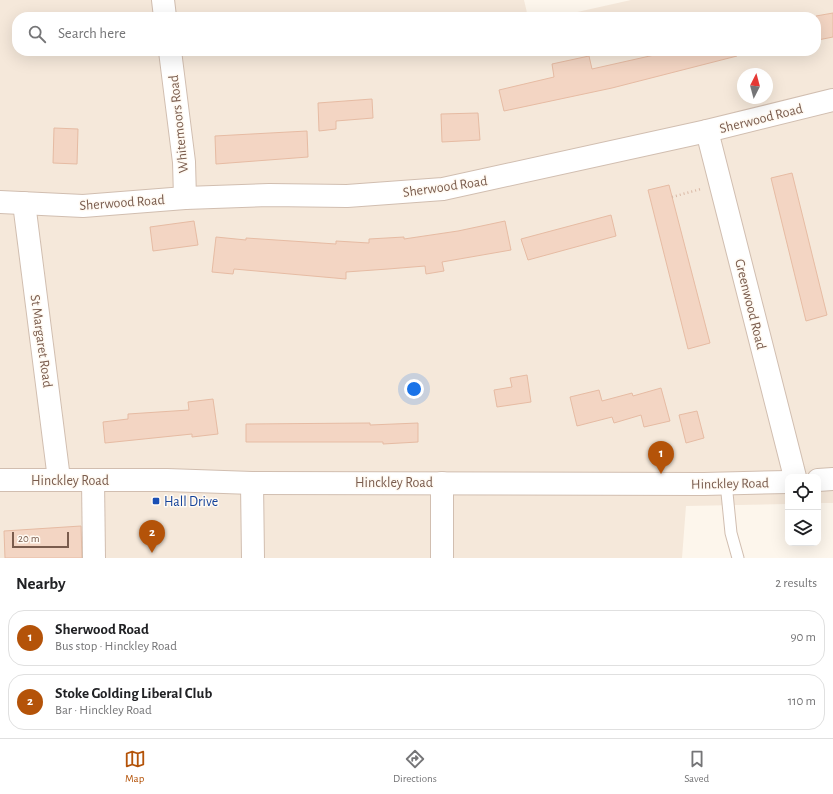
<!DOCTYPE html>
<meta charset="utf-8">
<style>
:root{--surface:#fff;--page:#f2f2f2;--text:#202124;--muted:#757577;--line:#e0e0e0;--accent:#b45309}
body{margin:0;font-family:"Alegreya Sans",sans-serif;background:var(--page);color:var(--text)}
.controls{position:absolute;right:12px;bottom:12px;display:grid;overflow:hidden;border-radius:8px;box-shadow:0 4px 16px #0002}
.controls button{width:36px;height:36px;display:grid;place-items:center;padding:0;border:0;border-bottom:1px solid var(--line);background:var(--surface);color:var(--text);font:20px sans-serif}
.compass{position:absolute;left:737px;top:68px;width:36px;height:36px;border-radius:50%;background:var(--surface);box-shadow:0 4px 16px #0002;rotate:6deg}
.scale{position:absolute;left:12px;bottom:10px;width:57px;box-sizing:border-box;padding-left:4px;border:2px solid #7a5c4d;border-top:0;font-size:11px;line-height:14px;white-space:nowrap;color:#7a5c4d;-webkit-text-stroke:3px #fffaf3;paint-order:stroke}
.you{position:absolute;left:414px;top:389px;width:14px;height:14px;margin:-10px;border:3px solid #fff;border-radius:50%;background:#1a73e8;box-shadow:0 0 0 6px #1a73e833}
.badge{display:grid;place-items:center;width:26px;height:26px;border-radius:50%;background:var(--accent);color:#fff;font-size:13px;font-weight:700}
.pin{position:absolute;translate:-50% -33px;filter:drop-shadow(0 1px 2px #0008)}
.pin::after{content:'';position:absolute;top:21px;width:14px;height:12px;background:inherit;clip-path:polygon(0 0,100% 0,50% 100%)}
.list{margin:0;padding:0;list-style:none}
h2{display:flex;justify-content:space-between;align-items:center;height:52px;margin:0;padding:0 16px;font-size:17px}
h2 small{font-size:13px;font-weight:400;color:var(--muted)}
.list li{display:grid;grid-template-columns:26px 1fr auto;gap:12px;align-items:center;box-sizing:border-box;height:56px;margin:0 8px 8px;padding:0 8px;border:1px solid var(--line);border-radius:16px}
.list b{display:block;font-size:15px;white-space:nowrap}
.list p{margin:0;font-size:13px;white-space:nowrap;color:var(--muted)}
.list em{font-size:13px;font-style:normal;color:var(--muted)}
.icon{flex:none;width:22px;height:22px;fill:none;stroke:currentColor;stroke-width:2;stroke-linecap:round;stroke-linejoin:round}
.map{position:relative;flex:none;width:833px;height:558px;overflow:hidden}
.search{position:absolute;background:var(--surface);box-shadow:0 4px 16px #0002;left:12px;right:12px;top:12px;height:44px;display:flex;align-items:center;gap:10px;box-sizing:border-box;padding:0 14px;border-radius:16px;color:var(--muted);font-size:15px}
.sheet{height:180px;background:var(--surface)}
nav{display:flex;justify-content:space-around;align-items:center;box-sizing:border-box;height:56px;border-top:1px solid var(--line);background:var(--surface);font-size:11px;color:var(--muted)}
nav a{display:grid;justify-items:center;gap:2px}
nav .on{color:var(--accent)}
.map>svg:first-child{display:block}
.residential{fill:#f5e8da;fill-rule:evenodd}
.building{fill:#f3d5c3;stroke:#e6bba3}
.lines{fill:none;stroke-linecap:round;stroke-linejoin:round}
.service-casing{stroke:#d1beb0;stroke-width:13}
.minor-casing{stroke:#d1beb0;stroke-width:24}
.path{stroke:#d9b8a5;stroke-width:2.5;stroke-dasharray:1 3;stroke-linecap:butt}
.service{stroke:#fff;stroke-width:11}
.minor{stroke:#fff;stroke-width:22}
.transit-dot{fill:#1a4fb4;stroke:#fffaf3;stroke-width:1.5}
.labels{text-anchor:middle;stroke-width:3;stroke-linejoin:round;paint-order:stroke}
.street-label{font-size:14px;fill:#7a5c4d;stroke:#fffaf3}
.transit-label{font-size:14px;fill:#164399;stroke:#fffaf3;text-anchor:start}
</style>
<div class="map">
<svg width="833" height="558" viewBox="0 0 833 558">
<rect width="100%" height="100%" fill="#fdf6ec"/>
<path class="residential" d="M0,0H524L528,17H17V51H816V17H555L631,0H833V503H818V477H788V504L686,506L682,558H0ZM743,74H767V98H743Z"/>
<g class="building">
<polygon points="833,13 833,37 818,40 816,16"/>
<polygon points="672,51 736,51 737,56 612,88 504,111 499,90 554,77 552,64 589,56 592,69"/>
<polygon points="372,99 373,118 336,121 336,129 319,131 318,103"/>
<polygon points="478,113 480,140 442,142 441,114"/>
<polygon points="54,128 78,129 77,164 53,163"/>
<polygon points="307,131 308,157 216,164 215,136"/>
<polygon points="792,173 827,315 806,321 771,178"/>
<polygon points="669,185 710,343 688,349 648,190"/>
<polygon points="611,215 616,236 528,260 521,239"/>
<polygon points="194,221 198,245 153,251 150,227"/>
<polygon points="505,221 511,250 442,262 444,271 426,274 425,266 388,269 346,272 346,279 234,269 233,274 212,272 216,237 246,240 246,238 336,244 336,241 369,243 369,239 404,237 404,239 458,231"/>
<polygon points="527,375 531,402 497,407 494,390 512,387 510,378"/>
<polygon points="661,388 670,421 644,427 641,415 614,423 612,417 577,426 570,397 599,390 602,401 632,393 633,396"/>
<polygon points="213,399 218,434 192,437 192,434 105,443 103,422 128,419 128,414 189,410 188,402"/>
<polygon points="697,411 704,438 686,443 679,415"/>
<polygon points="370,423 370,425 418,423 418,442 383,444 383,442 246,442 246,424"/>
<polygon points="81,526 82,558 5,558 4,531"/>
</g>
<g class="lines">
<defs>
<polyline id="service" points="726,483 731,533 738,558"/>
<g id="minor">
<polyline points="163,0 165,17"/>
<polyline points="170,51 184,162 185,198"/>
<polyline points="707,131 795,477"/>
<polyline points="0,202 83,206 185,198 269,195 347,196 443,189 707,131 833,100"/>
<polyline points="24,203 59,479"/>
<polyline points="0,480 167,480 252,483 704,484 788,482"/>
<polyline points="93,480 94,558"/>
<polyline points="818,480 833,479"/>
<polyline points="252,483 253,558"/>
<polyline points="442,483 442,558"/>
</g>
</defs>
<use href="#service" class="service-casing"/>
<use href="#minor" class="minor-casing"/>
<polyline class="path" points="672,197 701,189"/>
<use href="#service" class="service"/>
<use href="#minor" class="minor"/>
</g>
<rect class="transit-dot" x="152" y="497" width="8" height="8" rx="2"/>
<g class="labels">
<g class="street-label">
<text transform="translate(761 118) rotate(-14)" y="5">Sherwood Road</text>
<text transform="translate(178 124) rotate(-96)" y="5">Whitemoors Road</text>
<text transform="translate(445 186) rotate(-8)" y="5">Sherwood Road</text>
<text transform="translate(122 202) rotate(-4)" y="5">Sherwood Road</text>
<text transform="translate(751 304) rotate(76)" y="5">Greenwood Road</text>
<text transform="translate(42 341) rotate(82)" y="5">St Margaret Road</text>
<text x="70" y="485">Hinckley Road</text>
<text x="394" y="487">Hinckley Road</text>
<text transform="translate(730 483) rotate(-1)" y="5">Hinckley Road</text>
</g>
<g class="transit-label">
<text x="164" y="506">Hall Drive</text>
</g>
</g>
</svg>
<div class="controls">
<button><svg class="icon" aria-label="locate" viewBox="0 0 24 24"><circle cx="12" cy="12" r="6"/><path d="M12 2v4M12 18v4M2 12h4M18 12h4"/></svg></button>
<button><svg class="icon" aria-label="layers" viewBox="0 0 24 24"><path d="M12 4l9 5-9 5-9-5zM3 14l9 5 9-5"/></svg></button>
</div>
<svg class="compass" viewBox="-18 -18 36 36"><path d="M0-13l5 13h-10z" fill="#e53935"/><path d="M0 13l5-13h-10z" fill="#757577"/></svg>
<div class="scale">20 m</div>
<div class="you"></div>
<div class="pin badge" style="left:661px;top:474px">1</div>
<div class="pin badge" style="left:152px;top:553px">2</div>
<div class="search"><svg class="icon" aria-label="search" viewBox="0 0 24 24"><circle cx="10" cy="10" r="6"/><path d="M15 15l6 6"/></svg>Search here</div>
</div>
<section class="sheet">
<h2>Nearby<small>2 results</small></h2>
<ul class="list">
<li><span class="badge">1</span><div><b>Sherwood Road</b><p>Bus stop · Hinckley Road</p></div><em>90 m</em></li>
<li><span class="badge">2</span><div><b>Stoke Golding Liberal Club</b><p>Bar · Hinckley Road</p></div><em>110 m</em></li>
</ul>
</section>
<nav>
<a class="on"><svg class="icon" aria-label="map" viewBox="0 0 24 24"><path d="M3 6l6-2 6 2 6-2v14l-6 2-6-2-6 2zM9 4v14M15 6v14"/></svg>Map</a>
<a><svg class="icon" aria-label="directions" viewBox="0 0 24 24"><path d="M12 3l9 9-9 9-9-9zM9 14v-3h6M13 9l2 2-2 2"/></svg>Directions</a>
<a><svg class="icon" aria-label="saved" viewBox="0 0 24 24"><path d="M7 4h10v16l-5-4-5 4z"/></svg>Saved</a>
</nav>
